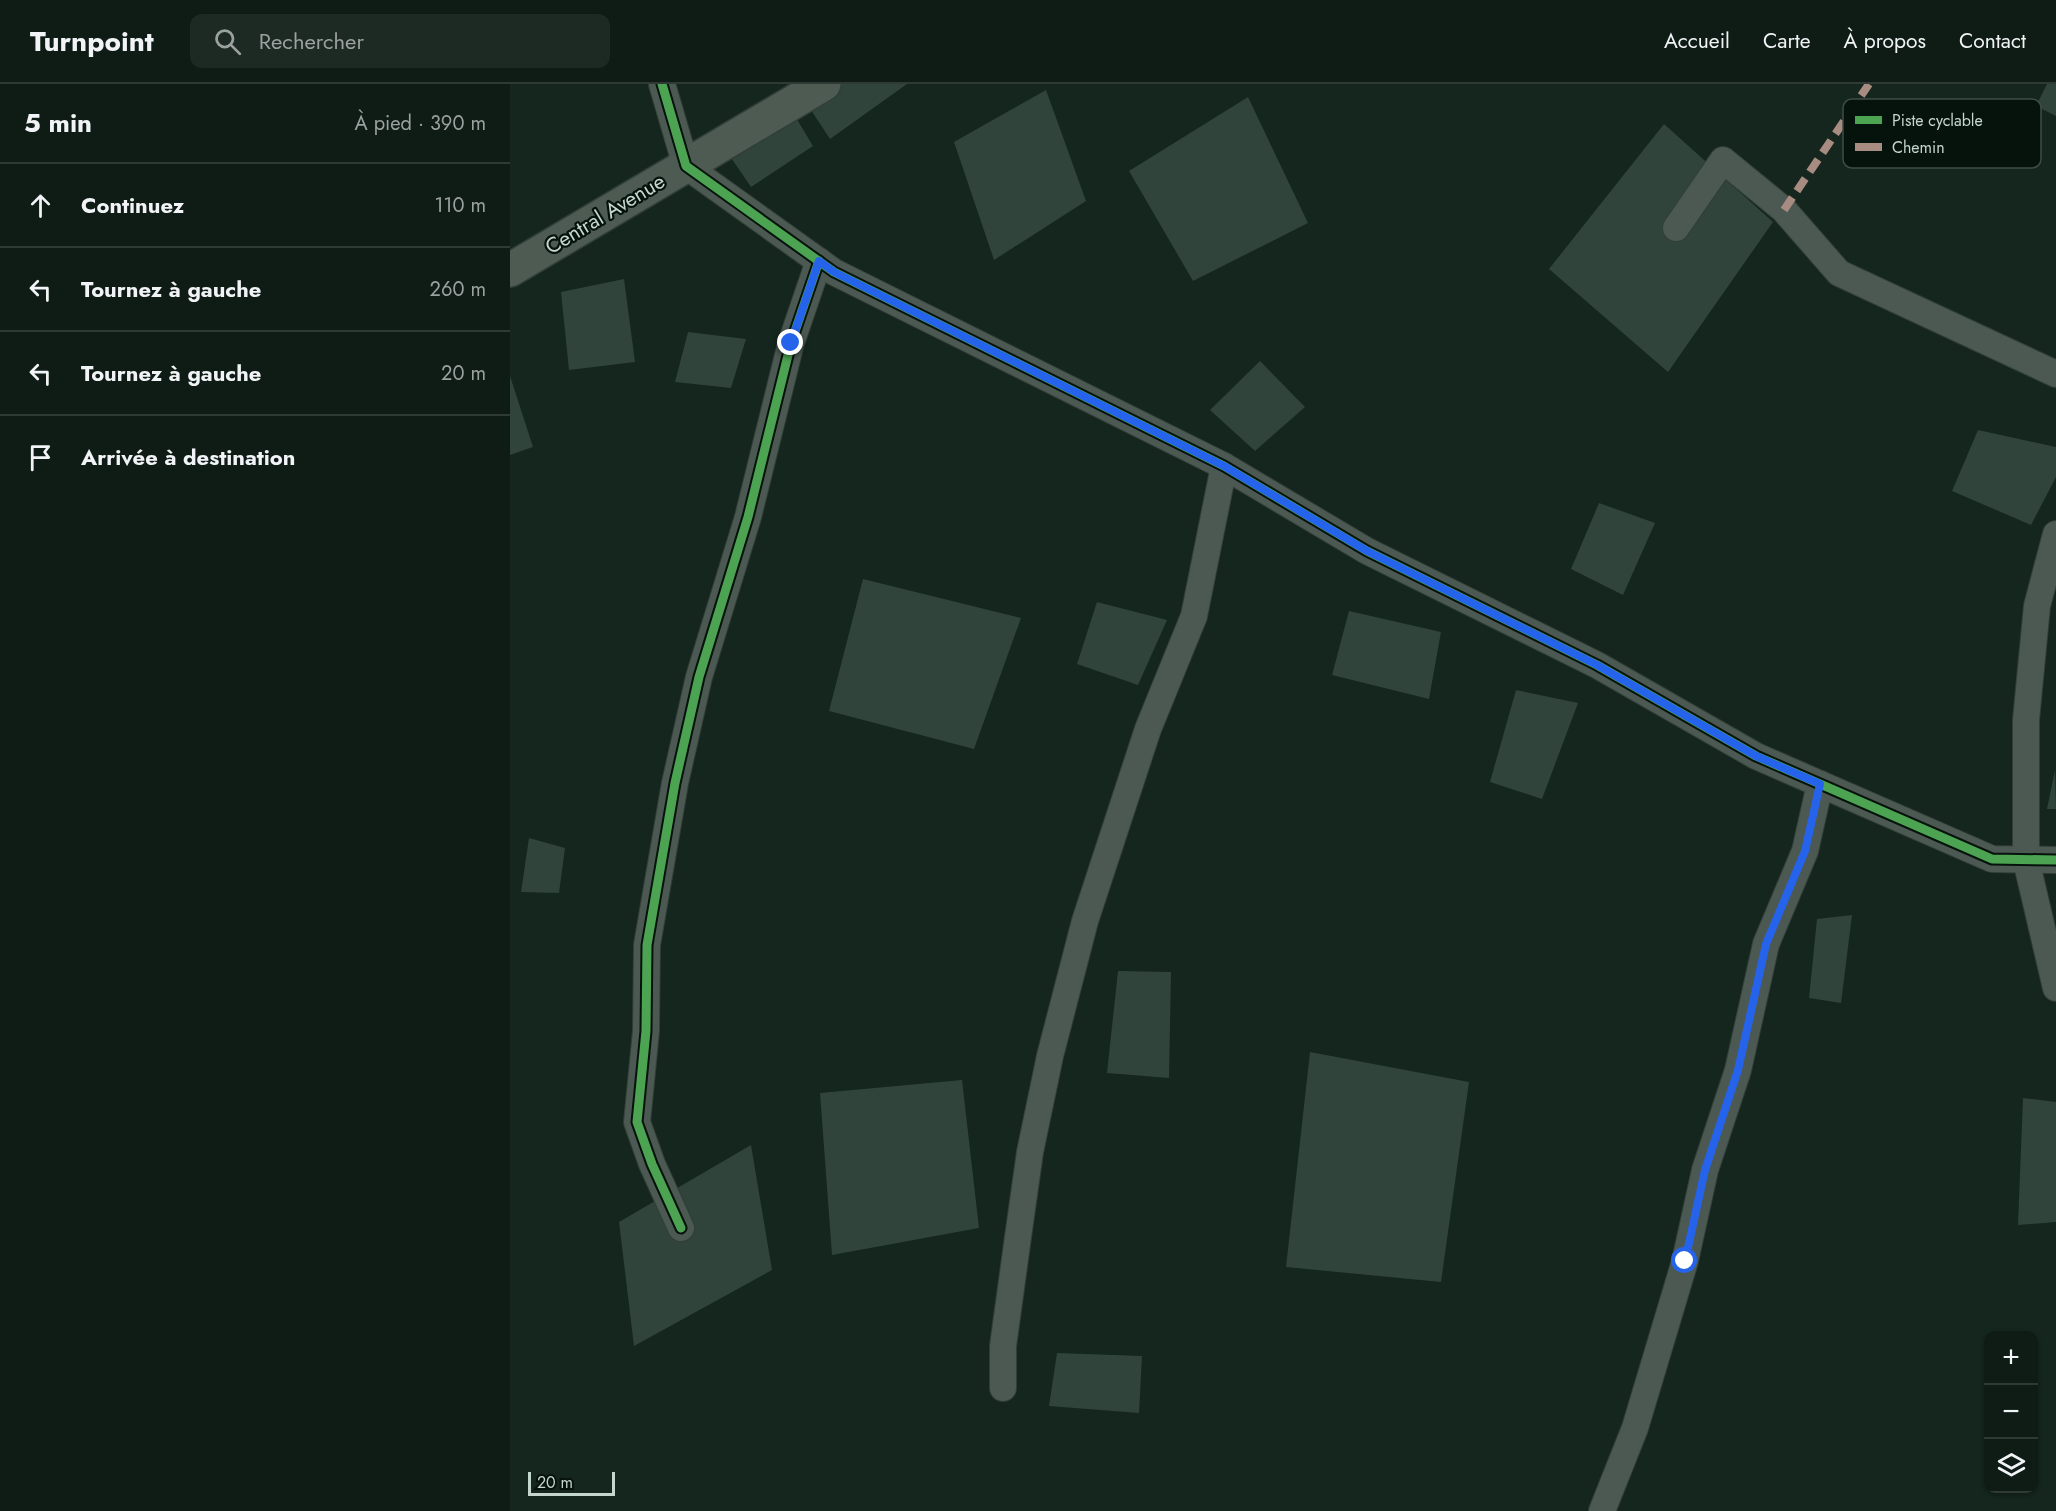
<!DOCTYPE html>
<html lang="fr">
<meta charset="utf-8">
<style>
:root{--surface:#0f1c16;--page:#1d2923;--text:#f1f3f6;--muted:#9ba1a1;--line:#2f3a35}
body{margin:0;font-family:Jost,sans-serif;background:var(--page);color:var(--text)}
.controls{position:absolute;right:18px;bottom:18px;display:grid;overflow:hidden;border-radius:12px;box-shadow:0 2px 4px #0004}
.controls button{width:54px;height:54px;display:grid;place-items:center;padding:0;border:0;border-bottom:2px solid var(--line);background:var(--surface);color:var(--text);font:30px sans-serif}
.scale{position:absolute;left:18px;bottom:15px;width:87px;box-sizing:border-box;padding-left:6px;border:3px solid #c5d6cc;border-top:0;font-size:16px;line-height:21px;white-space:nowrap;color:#c5d6cc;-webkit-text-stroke:4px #06120c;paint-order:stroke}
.stop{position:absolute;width:18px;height:18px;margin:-14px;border:4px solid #2563eb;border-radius:50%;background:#fff}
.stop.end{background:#2563eb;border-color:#fff;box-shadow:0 2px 6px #0008}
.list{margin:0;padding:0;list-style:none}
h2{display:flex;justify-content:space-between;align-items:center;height:78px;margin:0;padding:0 24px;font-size:26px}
h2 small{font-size:20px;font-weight:400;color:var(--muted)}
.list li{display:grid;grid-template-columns:39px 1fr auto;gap:18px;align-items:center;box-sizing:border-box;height:84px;padding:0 24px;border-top:2px solid var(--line)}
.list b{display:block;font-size:22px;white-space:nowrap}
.list em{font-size:20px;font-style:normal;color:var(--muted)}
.icon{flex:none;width:33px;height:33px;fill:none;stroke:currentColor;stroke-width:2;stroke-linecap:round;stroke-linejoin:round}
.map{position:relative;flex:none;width:1546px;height:1427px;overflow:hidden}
header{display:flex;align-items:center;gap:36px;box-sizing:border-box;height:84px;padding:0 30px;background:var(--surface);border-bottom:2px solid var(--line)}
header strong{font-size:28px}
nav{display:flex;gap:33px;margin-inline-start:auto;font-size:21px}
.search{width:420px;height:54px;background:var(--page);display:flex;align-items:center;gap:15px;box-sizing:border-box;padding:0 21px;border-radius:12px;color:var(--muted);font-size:22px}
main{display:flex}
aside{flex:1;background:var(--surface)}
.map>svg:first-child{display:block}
.building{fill:#30443b}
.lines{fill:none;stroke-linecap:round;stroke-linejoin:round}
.street-casing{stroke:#313f38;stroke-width:28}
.secondary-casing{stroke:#313f38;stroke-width:36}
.street{stroke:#4c5952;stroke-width:26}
.secondary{stroke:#4d5b53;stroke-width:33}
.quiet{stroke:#a88b81;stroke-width:8;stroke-dasharray:15 8;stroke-linecap:butt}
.cycleway-casing{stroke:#06120c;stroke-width:13}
.cycleway{stroke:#4ca352;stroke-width:9}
.route{stroke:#2563eb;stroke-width:8}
.labels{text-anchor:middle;stroke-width:4.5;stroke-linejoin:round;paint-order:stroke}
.street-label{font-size:21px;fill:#c5d6cc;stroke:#06120c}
.key{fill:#06120c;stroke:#3f4d46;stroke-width:1.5}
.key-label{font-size:16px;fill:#c5d6cc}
</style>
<header>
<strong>Turnpoint</strong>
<div class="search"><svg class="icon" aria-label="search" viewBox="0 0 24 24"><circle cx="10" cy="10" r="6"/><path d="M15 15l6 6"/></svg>Rechercher</div>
<nav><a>Accueil</a><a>Carte</a><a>À propos</a><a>Contact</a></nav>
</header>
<main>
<aside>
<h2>5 min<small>À pied · 390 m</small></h2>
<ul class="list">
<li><svg class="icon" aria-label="ahead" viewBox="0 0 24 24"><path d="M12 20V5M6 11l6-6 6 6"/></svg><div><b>Continuez</b></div><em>110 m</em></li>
<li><svg class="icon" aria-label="left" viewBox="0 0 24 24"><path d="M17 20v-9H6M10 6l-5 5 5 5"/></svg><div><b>Tournez à gauche</b></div><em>260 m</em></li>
<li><svg class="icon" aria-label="left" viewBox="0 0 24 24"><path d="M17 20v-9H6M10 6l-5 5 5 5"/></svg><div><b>Tournez à gauche</b></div><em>20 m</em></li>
<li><svg class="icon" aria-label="arrive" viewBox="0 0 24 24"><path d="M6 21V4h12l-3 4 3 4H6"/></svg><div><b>Arrivée à destination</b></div></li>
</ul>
</aside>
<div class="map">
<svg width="1546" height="1427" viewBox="0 0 1546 1427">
<rect width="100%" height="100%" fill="#14261d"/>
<g class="building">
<polygon points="324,0 397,0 320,55 295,17"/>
<polygon points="1537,0 1546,0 1546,32 1526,22"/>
<polygon points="536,6 576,117 484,176 444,58"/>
<polygon points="738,13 798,139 683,197 619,87"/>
<polygon points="282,27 303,62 241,103 215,65"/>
<polygon points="1154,40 1263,138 1158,288 1039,185"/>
<polygon points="114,195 125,278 59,286 51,208"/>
<polygon points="178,248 236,255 221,304 165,298"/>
<polygon points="750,277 795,323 745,367 700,326"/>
<polygon points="0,292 23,363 0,371"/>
<polygon points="1468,346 1546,363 1546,393 1521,441 1442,407"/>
<polygon points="1089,419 1145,439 1113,511 1061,485"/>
<polygon points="353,495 511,534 464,665 319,627"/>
<polygon points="587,518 657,536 628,601 567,580"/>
<polygon points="839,527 931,548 919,615 822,591"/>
<polygon points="1006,606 1068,619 1032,715 980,698"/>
<polygon points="1545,686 1546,725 1537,725"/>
<polygon points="19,754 55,764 49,809 11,808"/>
<polygon points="1342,831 1331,919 1299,914 1307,835"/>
<polygon points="608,887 661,888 659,994 597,989"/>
<polygon points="800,968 959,998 931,1198 776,1183"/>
<polygon points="452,996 469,1144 322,1171 310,1009"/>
<polygon points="1513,1014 1546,1018 1546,1138 1508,1141"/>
<polygon points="241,1061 262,1186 124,1262 109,1138"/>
<polygon points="547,1269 632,1272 629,1329 539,1322"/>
</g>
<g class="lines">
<defs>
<g id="street">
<polyline points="152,0 176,82 324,188 714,382 857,467 1087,581 1246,672 1482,775 1546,776"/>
<polyline points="1166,144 1213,76 1274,126 1329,189 1546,290"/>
<polyline points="1546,450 1527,522 1516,636 1516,776 1546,904"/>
<polyline points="171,1144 142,1080 127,1038 136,947 137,861 165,699 189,593 238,433 281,259 309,177"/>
<polyline points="493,1304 493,1262 508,1153 520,1068 540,972 575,837 638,645 684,532 714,382"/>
<polyline points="1092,1427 1125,1344 1175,1177 1195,1086 1228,986 1256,860 1295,767 1310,700"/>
</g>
<polyline id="secondary" points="0,186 314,0"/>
</defs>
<use href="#street" class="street-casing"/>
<use href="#secondary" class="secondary-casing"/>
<use href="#street" class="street"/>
<use href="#secondary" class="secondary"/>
<polyline class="quiet" points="1274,126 1359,0"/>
<defs>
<g id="cycleway">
<polyline points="152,0 176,82 324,188 714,382 857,467 1087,581 1246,672 1482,775 1546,776"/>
<polyline points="171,1144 142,1080 127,1038 136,947 137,861 165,699 189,593 238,433 281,259 309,177"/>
</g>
</defs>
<use href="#cycleway" class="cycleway-casing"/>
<use href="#cycleway" class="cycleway"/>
</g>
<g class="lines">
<polyline class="route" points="281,259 309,177 324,188 714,382 857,467 1087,581 1246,672 1310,700 1295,767 1256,860 1228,986 1195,1086 1175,1177"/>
</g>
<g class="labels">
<g class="street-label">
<text transform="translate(95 130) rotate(-31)" y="7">Central Avenue</text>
</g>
</g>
<rect x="1333" y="15" width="198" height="69" rx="9" class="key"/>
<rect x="1345" y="32" width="27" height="8" fill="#4ca352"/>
<rect x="1345" y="59" width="27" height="8" fill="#a88b81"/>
<g class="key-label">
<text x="1382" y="42">Piste cyclable</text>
<text x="1382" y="69">Chemin</text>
</g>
</svg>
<div class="controls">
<button>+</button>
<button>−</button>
<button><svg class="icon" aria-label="layers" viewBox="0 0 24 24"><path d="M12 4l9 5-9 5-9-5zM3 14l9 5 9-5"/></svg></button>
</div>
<div class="scale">20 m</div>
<div class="stop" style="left:1175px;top:1177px"></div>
<div class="stop end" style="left:281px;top:259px"></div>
</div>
</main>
